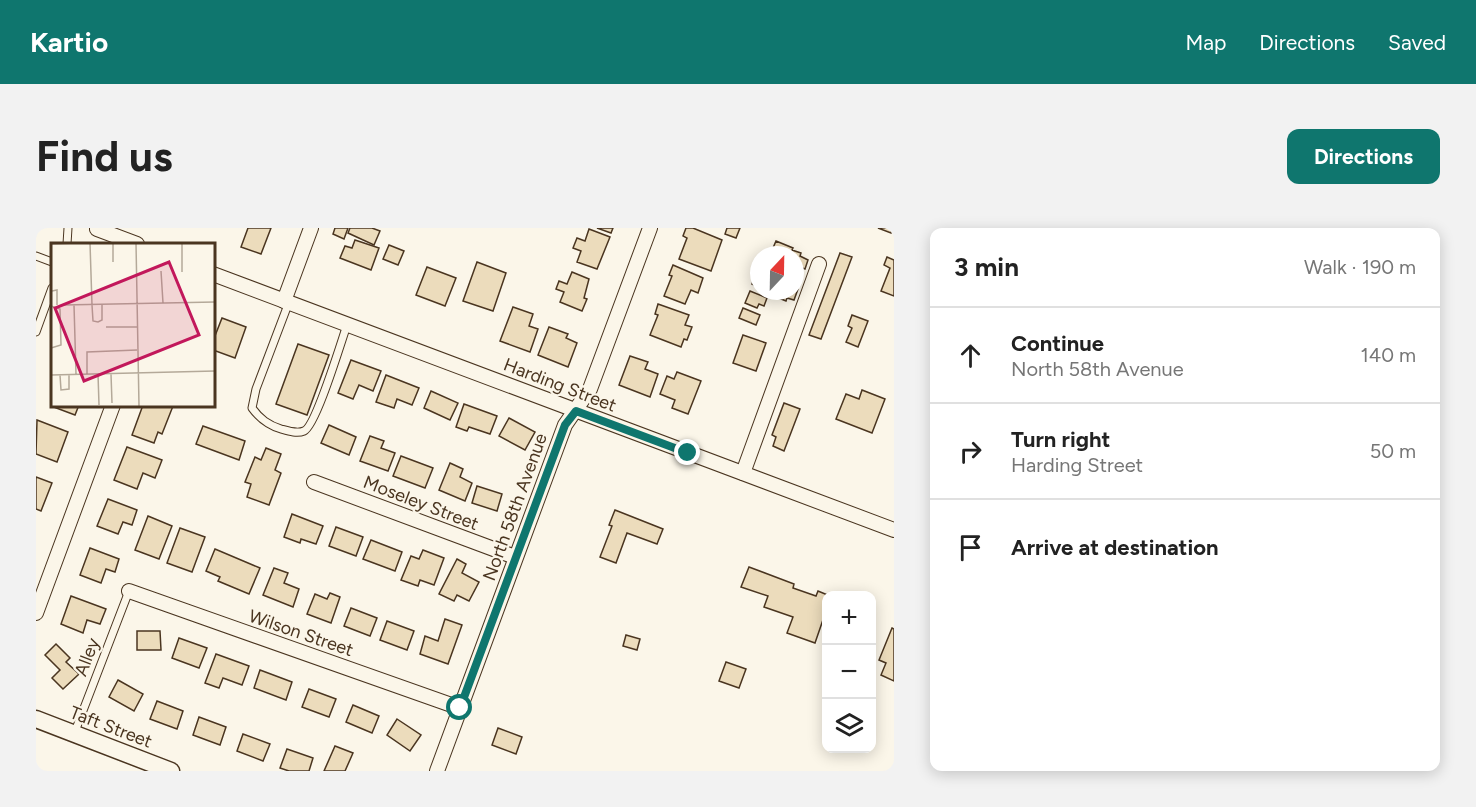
<!DOCTYPE html>
<meta charset="utf-8">
<style>
:root{--surface:#fff;--page:#f2f2f2;--text:#222;--muted:#767676;--line:#e0e0e0;--accent:#0f766e}
body{margin:0;font-family:Figtree,sans-serif;background:var(--page);color:var(--text)}
.controls{position:absolute;right:18px;bottom:18px;display:grid;overflow:hidden;border-radius:12px;box-shadow:0 3px 15px #0003}
.controls button{width:54px;height:54px;display:grid;place-items:center;padding:0;border:0;border-bottom:2px solid var(--line);background:var(--surface);color:var(--text);font:30px sans-serif}
.compass{position:absolute;left:714px;top:18px;width:54px;height:54px;border-radius:50%;background:var(--surface);box-shadow:0 3px 15px #0003;rotate:22deg}
.stop{position:absolute;width:18px;height:18px;margin:-14px;border:4px solid #0f766e;border-radius:50%;background:#fff}
.stop.end{background:#0f766e;border-color:#fff;box-shadow:0 2px 6px #0008}
.list{margin:0;padding:0;list-style:none}
h2{display:flex;justify-content:space-between;align-items:center;height:78px;margin:0;padding:0 24px;font-size:26px}
h2 small{font-size:20px;font-weight:400;color:var(--muted)}
.list li{display:grid;grid-template-columns:39px 1fr auto;gap:18px;align-items:center;box-sizing:border-box;height:96px;padding:0 24px;border-top:2px solid var(--line)}
.list b{display:block;font-size:22px;white-space:nowrap}
.list p{margin:0;font-size:20px;white-space:nowrap;color:var(--muted)}
.list em{font-size:20px;font-style:normal;color:var(--muted)}
.icon{flex:none;width:33px;height:33px;fill:none;stroke:currentColor;stroke-width:2;stroke-linecap:round;stroke-linejoin:round}
.map{position:relative;flex:none;width:858px;height:543px;overflow:hidden;border-radius:12px}
header{display:flex;align-items:center;gap:36px;box-sizing:border-box;height:84px;padding:0 30px;background:var(--accent);color:#fff}
header strong{font-size:28px}
nav{display:flex;gap:33px;margin-inline-start:auto;font-size:21px}
.intro{display:flex;align-items:center;justify-content:space-between;box-sizing:border-box;height:144px;padding:0 36px}
h1{margin:0;font-size:42px}
.button{padding:15px 27px;border-radius:12px;background:var(--accent);color:#fff;font-size:21px;font-weight:700}
main{display:flex;gap:36px;padding:0 36px}
aside{flex:1;background:var(--surface);border-radius:12px;box-shadow:0 3px 15px #0003}
.map>svg:first-child{display:block}
.building{fill:#ecdcbc;stroke:#4a3520;stroke-width:1.5}
.lines{fill:none;stroke-linecap:round;stroke-linejoin:round}
.service-casing{stroke:#4a3520;stroke-width:9}
.minor-casing{stroke:#4a3520;stroke-width:16}
.tertiary-casing{stroke:#4a3520;stroke-width:19}
.service{stroke:#fbf6e9;stroke-width:7}
.minor{stroke:#fbf6e9;stroke-width:14}
.tertiary{stroke:#fbf6e9;stroke-width:16}
.route{stroke:#0f766e;stroke-width:8}
.labels{text-anchor:middle;stroke-width:4.5;stroke-linejoin:round;paint-order:stroke}
.street-label{font-size:18px;fill:#4a3520;stroke:#fbf6e9}
.inset-road{fill:none;stroke:#b4a999;stroke-width:1.5}
.view{fill:#c2185b;fill-opacity:0.15;stroke:#c2185b;stroke-width:3}
.inset-edge{fill:none;stroke:#4a3520;stroke-width:3}
</style>
<header>
<strong>Kartio</strong>
<nav><a>Map</a><a>Directions</a><a>Saved</a></nav>
</header>
<div class="intro"><h1>Find us</h1><a class="button">Directions</a></div>
<main>
<div class="map">
<svg width="858" height="543" viewBox="0 0 858 543">
<rect width="100%" height="100%" fill="#fbf6e9"/>
<g class="building">
<polygon points="212,0 235,0 225,26 205,19"/>
<polygon points="299,0 312,0 308,11 297,6"/>
<polygon points="314,0 336,0 344,3 338,17 312,5"/>
<polygon points="561,0 577,0 575,5"/>
<polygon points="650,0 657,0 686,12 675,43 643,31 651,10 647,8"/>
<polygon points="691,0 704,0 700,10 689,6"/>
<polygon points="842,0 856,0 855,5"/>
<polygon points="553,1 574,9 561,41 541,34 545,23 537,20 541,10 549,13"/>
<polygon points="319,12 343,20 335,42 304,30 309,18 316,20"/>
<polygon points="740,13 757,20 756,22 765,25 764,28 772,32 769,41 759,37 759,27 734,27"/>
<polygon points="353,17 368,23 362,37 347,31"/>
<polygon points="804,25 816,29 785,111 773,107"/>
<polygon points="851,29 858,32 858,68 845,63 854,40 848,37"/>
<polygon points="441,34 470,45 457,83 427,73"/>
<polygon points="637,37 667,50 662,65 655,62 649,76 628,68 636,48 633,47"/>
<polygon points="723,37 723,59 716,56"/>
<polygon points="391,39 420,50 409,78 380,67"/>
<polygon points="536,44 553,51 548,70 551,71 546,83 524,74 528,64 520,61 523,53 531,56"/>
<polygon points="759,60 762,61 758,72 751,70 750,73 725,63 759,63"/>
<polygon points="714,63 731,70 728,78 723,76 721,80 709,75"/>
<polygon points="622,76 653,87 649,97 656,99 651,112 648,111 645,119 614,107 622,87 619,86"/>
<polygon points="477,79 497,86 493,98 502,101 494,124 464,113"/>
<polygon points="707,80 724,87 720,97 703,90"/>
<polygon points="816,87 832,93 822,119 810,114 816,100 812,98"/>
<polygon points="186,90 210,99 199,130 177,122 177,113"/>
<polygon points="513,99 532,106 530,110 541,115 532,139 502,127"/>
<polygon points="707,107 730,115 720,143 697,135"/>
<polygon points="262,116 293,127 271,187 240,176"/>
<polygon points="594,128 612,134 609,141 622,146 614,169 583,157"/>
<polygon points="315,132 345,143 337,163 323,157 317,171 302,165"/>
<polygon points="641,144 665,153 652,186 636,180 639,172 624,166 631,148 638,151"/>
<polygon points="350,147 383,160 376,177 361,171 358,180 340,174"/>
<polygon points="826,162 849,171 836,205 800,191 810,166 823,171"/>
<polygon points="395,163 422,175 414,192 388,180"/>
<polygon points="16,173 16,177 43,177 39,187 15,178"/>
<polygon points="748,175 764,181 748,223 737,218 740,209 736,207"/>
<polygon points="428,176 461,188 454,206 433,199 431,203 420,199"/>
<polygon points="107,177 137,178 126,206 122,204 118,215 96,207"/>
<polygon points="473,190 499,204 489,222 463,208"/>
<polygon points="1,192 32,204 21,234 0,226"/>
<polygon points="293,197 320,209 313,227 285,215"/>
<polygon points="167,198 209,213 203,232 160,216"/>
<polygon points="334,208 348,213 345,220 359,225 352,243 324,233"/>
<polygon points="91,219 126,232 119,250 107,245 101,261 78,252"/>
<polygon points="230,220 245,226 239,242 245,245 233,277 211,269 215,256 209,254 219,229 225,232"/>
<polygon points="365,228 397,240 389,260 357,248"/>
<polygon points="414,235 427,241 424,249 436,255 429,273 403,262"/>
<polygon points="0,249 16,255 5,283 0,281"/>
<polygon points="441,258 466,266 461,283 436,275"/>
<polygon points="72,271 101,282 96,297 87,294 82,306 61,298"/>
<polygon points="579,282 627,301 621,316 591,305 580,335 564,329 576,298 573,297"/>
<polygon points="256,286 287,298 280,316 265,311 264,315 248,309"/>
<polygon points="112,288 136,298 123,331 99,322"/>
<polygon points="300,299 327,309 320,328 293,318"/>
<polygon points="144,300 169,309 156,344 131,335"/>
<polygon points="335,312 366,324 359,343 327,331"/>
<polygon points="54,320 83,331 79,344 70,341 65,355 44,347"/>
<polygon points="179,321 224,340 213,366 182,353 184,349 170,343"/>
<polygon points="387,322 408,330 398,357 384,352 382,358 365,352 375,328 383,331"/>
<polygon points="421,331 430,336 426,345 443,354 433,373 421,367 418,373 403,366"/>
<polygon points="713,339 758,356 757,360 780,368 782,363 794,368 790,368 790,383 779,415 751,405 757,389 728,379 732,368 705,359"/>
<polygon points="238,340 252,345 248,355 263,361 257,379 227,367"/>
<polygon points="294,365 304,369 295,395 271,386 279,366 291,371"/>
<polygon points="35,368 70,381 64,396 51,392 47,405 25,396"/>
<polygon points="315,380 341,390 334,408 308,398"/>
<polygon points="409,391 426,397 412,436 384,426 389,408 402,413"/>
<polygon points="351,393 378,403 371,422 344,412"/>
<polygon points="856,400 858,401 858,453 845,447 850,435 843,432"/>
<polygon points="101,403 124,403 125,422 101,422"/>
<polygon points="590,407 604,411 601,422 587,418"/>
<polygon points="143,410 171,420 163,440 136,430"/>
<polygon points="20,416 34,430 30,434 43,446 27,461 16,450 24,442 9,427"/>
<polygon points="180,426 213,438 206,457 187,450 183,460 169,455"/>
<polygon points="690,434 710,441 703,460 683,453"/>
<polygon points="224,442 256,454 250,472 218,460"/>
<polygon points="82,452 107,466 98,483 73,469"/>
<polygon points="273,461 300,471 293,489 266,479"/>
<polygon points="121,473 147,483 141,501 114,491"/>
<polygon points="317,477 343,488 336,505 310,494"/>
<polygon points="163,489 190,499 184,517 157,507"/>
<polygon points="361,491 385,507 374,523 351,507"/>
<polygon points="462,500 486,509 480,526 456,517"/>
<polygon points="207,506 234,516 227,533 201,523"/>
<polygon points="299,518 317,525 309,543 288,543"/>
<polygon points="251,521 277,530 273,543 253,543 244,540"/>
</g>
<g class="lines">
<defs>
<g id="service">
<polyline points="31,16 32,0"/>
<polyline points="0,28 16,34"/>
<path d="M253,74L220,161L216,180C224,191 232,197 245,201C252,203 261,206 268,203C280,198 305,114 311,97"/>
<polyline points="0,104 16,60"/>
<polyline points="38,506 93,363"/>
</g>
<g id="minor">
<polyline points="61,1 101,16"/>
<polyline points="177,46 858,302"/>
<polyline points="248,73 275,0"/>
<polyline points="707,245 783,36"/>
<polyline points="278,254 479,329"/>
<polyline points="93,363 424,480"/>
<polyline points="0,385 77,177"/>
<polyline points="401,543 529,197 554,161 614,0"/>
</g>
<polyline id="tertiary" points="0,491 135,543"/>
</defs>
<use href="#service" class="service-casing"/>
<use href="#minor" class="minor-casing"/>
<use href="#tertiary" class="tertiary-casing"/>
<use href="#service" class="service"/>
<use href="#minor" class="minor"/>
<use href="#tertiary" class="tertiary"/>
</g>
<g class="lines">
<polyline class="route" points="424,480 529,197 540,183 652,225"/>
</g>
<g class="labels">
<g class="street-label">
<text transform="translate(524 157) rotate(21)" y="6">Harding Street</text>
<text transform="translate(385 275) rotate(21)" y="6">Moseley Street</text>
<text transform="translate(479 279) rotate(-70)" y="6">North 58th Avenue</text>
<text transform="translate(265 405) rotate(19)" y="6">Wilson Street</text>
<text transform="translate(51 429) rotate(-69)" y="6">Alley</text>
<text transform="translate(75 499) rotate(21)" y="6">Taft Street</text>
</g>
</g>
<g transform="translate(15 15)">
<rect width="164" height="164" fill="#fbf6e9"/>
<path class="inset-road" d="M39,0L41,62M62,0V19M85,0L88,163M131,0V29M0,1L26,0M110,28L112,60M1,48L6,47V62M12,62L164,59M23,62L25,131M41,62L42,78L47,79L51,77V62M0,63L9,66L10,102L0,105M55,84H86M36,131V109L86,107M47,131L48,162M60,131L61,160M0,132L164,128M9,132L10,147L18,146V132"/>
<path class="view" d="M118,19L148,92L33,138L4,65Z"/>
<rect width="164" height="164" class="inset-edge"/>
</g>
</svg>
<div class="controls">
<button>+</button>
<button>−</button>
<button><svg class="icon" aria-label="layers" viewBox="0 0 24 24"><path d="M12 4l9 5-9 5-9-5zM3 14l9 5 9-5"/></svg></button>
</div>
<svg class="compass" viewBox="-18 -18 36 36"><path d="M0-13l5 13h-10z" fill="#e53935"/><path d="M0 13l5-13h-10z" fill="#767676"/></svg>
<div class="stop" style="left:424px;top:480px"></div>
<div class="stop end" style="left:652px;top:225px"></div>
</div>
<aside>
<h2>3 min<small>Walk · 190 m</small></h2>
<ul class="list">
<li><svg class="icon" aria-label="ahead" viewBox="0 0 24 24"><path d="M12 20V5M6 11l6-6 6 6"/></svg><div><b>Continue</b><p>North 58th Avenue</p></div><em>140 m</em></li>
<li><svg class="icon" aria-label="right" viewBox="0 0 24 24"><path d="M7 20v-9h11M14 6l5 5-5 5"/></svg><div><b>Turn right</b><p>Harding Street</p></div><em>50 m</em></li>
<li><svg class="icon" aria-label="arrive" viewBox="0 0 24 24"><path d="M6 21V4h12l-3 4 3 4H6"/></svg><div><b>Arrive at destination</b></div></li>
</ul>
</aside>
</main>
